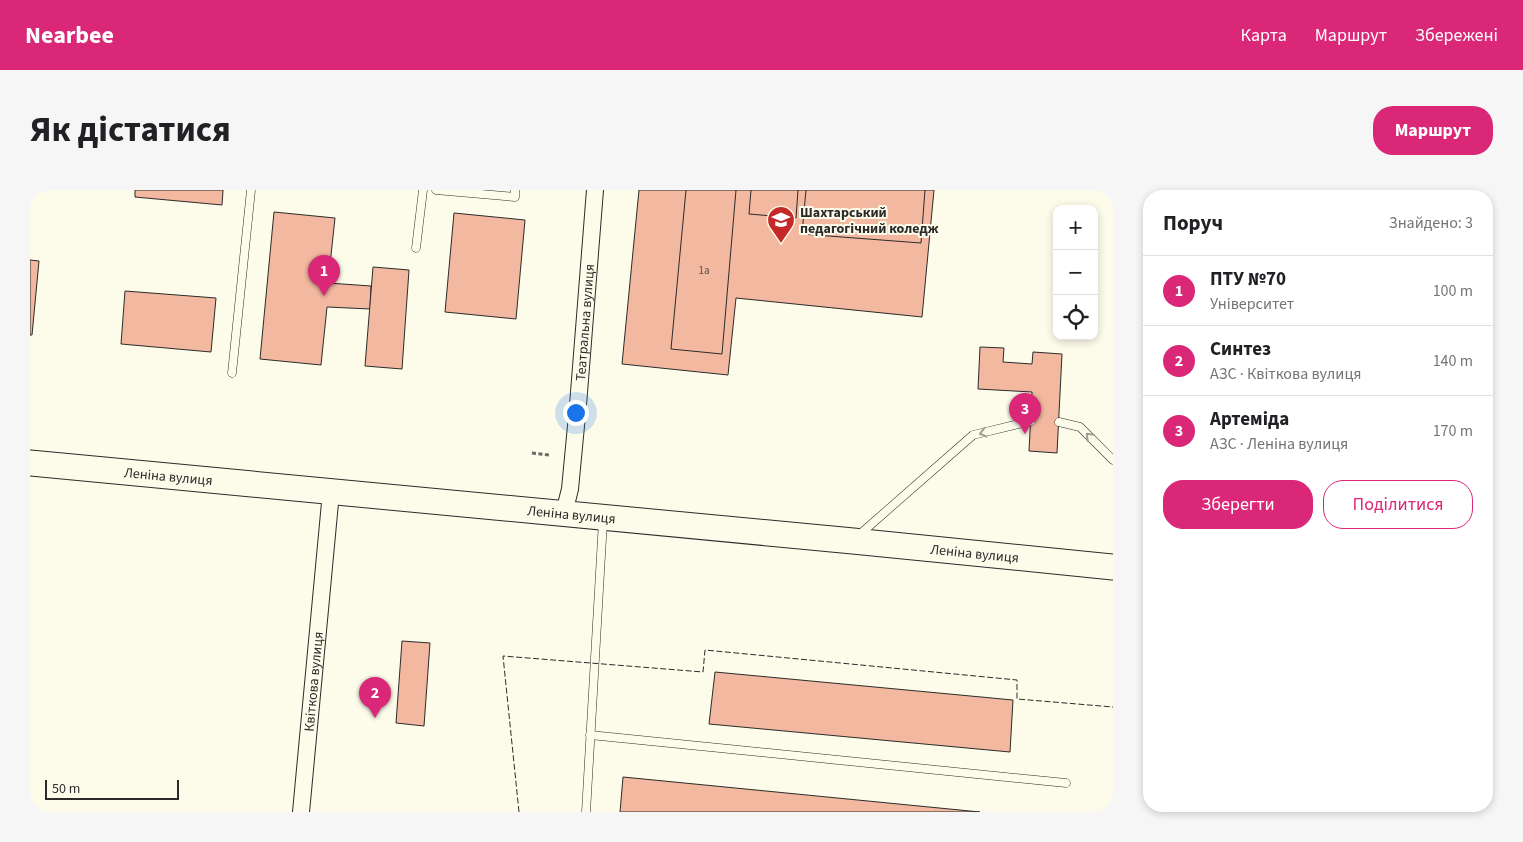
<!DOCTYPE html>
<html lang="uk">
<meta charset="utf-8">
<style>
:root{--surface:#fff;--page:#f6f6f6;--text:#202124;--muted:#757577;--line:#e0e0e0;--accent:#db2777}
body{margin:0;font-family:"Source Sans 3",sans-serif;background:var(--page);color:var(--text)}
.controls{position:absolute;right:15px;top:15px;display:grid;overflow:hidden;border-radius:10px;box-shadow:0 2px 8px #0003}
.controls button{width:45px;height:45px;display:grid;place-items:center;padding:0;border:0;border-bottom:1px solid var(--line);background:var(--surface);color:var(--text);font:25px sans-serif}
.scale{position:absolute;left:15px;bottom:12px;width:134px;box-sizing:border-box;padding-left:5px;border:2px solid #2b2b2b;border-top:0;font-size:14px;line-height:18px;white-space:nowrap;color:#2b2b2b;-webkit-text-stroke:4px #fdfbea;paint-order:stroke}
.you{position:absolute;left:545px;top:222px;width:18px;height:18px;margin:-12px;border:4px solid #fff;border-radius:50%;background:#1a73e8;box-shadow:0 0 0 8px #1a73e833}
.badge{display:grid;place-items:center;width:32px;height:32px;border-radius:50%;background:var(--accent);color:#fff;font-size:16px;font-weight:700}
.pin{position:absolute;translate:-50% -41px;filter:drop-shadow(0 1px 2px #0008)}
.pin::after{content:'';position:absolute;top:26px;width:18px;height:15px;background:inherit;clip-path:polygon(0 0,100% 0,50% 100%)}
.list{margin:0;padding:0;list-style:none}
h2{display:flex;justify-content:space-between;align-items:center;height:65px;margin:0;padding:0 20px;font-size:21px}
h2 small{font-size:16px;font-weight:400;color:var(--muted)}
.list li{display:grid;grid-template-columns:32px 1fr auto;gap:15px;align-items:center;box-sizing:border-box;height:70px;padding:0 20px;border-top:1px solid var(--line)}
.list b{display:block;font-size:19px;white-space:nowrap}
.list p{margin:0;font-size:16px;white-space:nowrap;color:var(--muted)}
.list em{font-size:16px;font-style:normal;color:var(--muted)}
.actions{display:flex;gap:10px;padding:15px 20px}
.actions a{flex:1;padding:11px 0;border:1px solid var(--accent);border-radius:20px;text-align:center;font-size:18px;color:var(--accent)}
.actions .main{background:var(--accent);color:#fff}
.icon{flex:none;width:28px;height:28px;fill:none;stroke:currentColor;stroke-width:2;stroke-linecap:round;stroke-linejoin:round}
.map{position:relative;flex:none;width:1083px;height:622px;overflow:hidden;border-radius:20px}
header{display:flex;align-items:center;gap:30px;box-sizing:border-box;height:70px;padding:0 25px;background:var(--accent);color:#fff}
header strong{font-size:24px}
nav{display:flex;gap:28px;margin-inline-start:auto;font-size:18px}
.intro{display:flex;align-items:center;justify-content:space-between;box-sizing:border-box;height:120px;padding:0 30px}
h1{margin:0;font-size:35px}
.button{padding:12px 22px;border-radius:20px;background:var(--accent);color:#fff;font-size:18px;font-weight:700}
main{display:flex;gap:30px;padding:0 30px}
aside{flex:1;background:var(--surface);border-radius:20px;box-shadow:0 2px 8px #0003}
.map>svg:first-child{display:block}
.building{fill:#f2b8a0;stroke:#2b2b2b}
.lines{fill:none;stroke-linecap:round;stroke-linejoin:round}
.service-casing{stroke:#2b2b2b;stroke-width:9}
.minor-casing{stroke:#2b2b2b;stroke-width:18}
.primary-casing{stroke:#2b2b2b;stroke-width:27}
.path{stroke:#6a6964;stroke-width:3;stroke-dasharray:4 2.5;stroke-linecap:butt}
.service{stroke:#fdfbea;stroke-width:8}
.minor{stroke:#fdfbea;stroke-width:16}
.primary{stroke:#fdfbea;stroke-width:25}
.fence{stroke:#2b2b2b;stroke-width:1;stroke-dasharray:6 2.5;stroke-linecap:butt}
.oneway{stroke:#9e9d94}
.labels{text-anchor:middle;stroke-width:4;stroke-linejoin:round;paint-order:stroke}
.number-label{font-size:11px;fill:#5d4e48}
.poi-label{font-size:14px;font-weight:bold;fill:#2b2b2b;stroke:#fdfbea;text-anchor:start}
.street-label{font-size:14px;fill:#2b2b2b;stroke:#fdfbea}
</style>
<header>
<strong>Nearbee</strong>
<nav><a>Карта</a><a>Маршрут</a><a>Збережені</a></nav>
</header>
<div class="intro"><h1>Як дістатися</h1><a class="button">Маршрут</a></div>
<main>
<div class="map">
<svg width="1083" height="622" viewBox="0 0 1083 622">
<rect width="100%" height="100%" fill="#fdfbea"/>
<g class="building">
<polygon points="105,0 193,0 192,15 105,7"/>
<polygon points="609,0 904,0 892,127 706,108 698,185 592,174"/>
<polygon points="656,0 706,0 692,164 641,159"/>
<polygon points="721,0 768,0 766,28 719,24"/>
<polygon points="776,0 895,0 891,53 772,44"/>
<polygon points="244,22 305,28 298,93 341,96 340,119 297,117 291,175 230,169"/>
<polygon points="424,23 495,30 486,129 415,122"/>
<polygon points="0,70 9,71 2,145 0,145"/>
<polygon points="343,77 379,80 372,179 335,176"/>
<polygon points="95,101 186,108 181,162 91,154"/>
<polygon points="950,157 974,158 973,172 1002,174 1003,162 1032,164 1027,263 999,261 1002,202 948,199"/>
<polygon points="372,451 400,453 394,536 366,533"/>
<polygon points="685,482 983,510 980,562 679,534"/>
<polygon points="593,587 950,622 590,622"/>
</g>
<g class="lines">
<defs>
<g id="service">
<polyline points="406,0 485,7 485,0"/>
<polyline points="386,58 393,0"/>
<polyline points="202,183 221,0"/>
<polyline points="1029,232 1050,237 1083,270"/>
<polyline points="829,345 943,245 1001,231"/>
<polyline points="560,545 1036,593"/>
<polyline points="556,622 573,331"/>
</g>
<g id="minor">
<path id="s1" d="M534,323L540,299L548,215L565,0"/>
<path id="s2" d="M271,622L301,302"/>
</g>
<g id="primary">
<path id="s3" d="M0,273L823,351L1083,377"/>
</g>
</defs>
<use href="#service" class="service-casing"/>
<use href="#minor" class="minor-casing"/>
<use href="#primary" class="primary-casing"/>
<polyline class="path" points="502,263 519,265"/>
<use href="#service" class="service"/>
<use href="#minor" class="minor"/>
<use href="#primary" class="primary"/>
<polyline class="fence" points="489,622 473,466 673,482 675,460 987,490 987,509 1083,517"/>
</g>
<defs><path id="oneway-chevron" d="M-2-3.5L2.5 0L-2 3.5" fill="none" stroke-width="1.6" stroke-linecap="round" stroke-linejoin="round" transform="scale(1.25)"/></defs>
<g class="oneway">
<use href="#oneway-chevron" transform="translate(953 243) rotate(166)"/>
<use href="#oneway-chevron" transform="translate(1059 246) rotate(-135)"/>
</g>
<defs>
<symbol id="university-pin" viewBox="-11 -11 22 30"><path d="M0 17L-7.5 6A9.5 9.5 0 1 1 7.5 6Z" fill="#c62828" stroke="#fdfbea"/><path d="M0-5L7-2L0 1L-7-2ZM-4 1L0 2.5L4 1V4Q0 6-4 4Z" fill="#fff"/></symbol>
</defs>
<g fill-rule="evenodd">
<use href="#university-pin" x="735" y="14" width="32" height="43"/>
</g>
<g class="labels">
<g class="number-label">
<text x="674" y="84">1а</text>
</g>
<g class="poi-label">
<text x="770" y="27">Шахтарський<tspan x="770" dy="16">педагогічний коледж</tspan></text>
</g>
<g class="street-label">
<text dy="5" stroke="none"><textPath href="#s1" startOffset="192">Театральна вулиця</textPath></text>
<text dy="5" stroke="none"><textPath href="#s3" startOffset="139">Леніна вулиця</textPath></text>
<text dy="5" stroke="none"><textPath href="#s3" startOffset="544">Леніна вулиця</textPath></text>
<text dy="5" stroke="none"><textPath href="#s3" startOffset="949">Леніна вулиця</textPath></text>
<text dy="5" stroke="none"><textPath href="#s2" startOffset="131">Квіткова вулиця</textPath></text>
</g>
</g>
</svg>
<div class="controls">
<button>+</button>
<button>−</button>
<button><svg class="icon" aria-label="locate" viewBox="0 0 24 24"><circle cx="12" cy="12" r="6"/><path d="M12 2v4M12 18v4M2 12h4M18 12h4"/></svg></button>
</div>
<div class="scale">50 m</div>
<div class="you"></div>
<div class="pin badge" style="left:294px;top:106px">1</div>
<div class="pin badge" style="left:345px;top:528px">2</div>
<div class="pin badge" style="left:995px;top:244px">3</div>
</div>
<aside>
<h2>Поруч<small>Знайдено: 3</small></h2>
<ul class="list">
<li><span class="badge">1</span><div><b>ПТУ №70</b><p>Університет</p></div><em>100 m</em></li>
<li><span class="badge">2</span><div><b>Синтез</b><p>АЗС · Квіткова вулиця</p></div><em>140 m</em></li>
<li><span class="badge">3</span><div><b>Артеміда</b><p>АЗС · Леніна вулиця</p></div><em>170 m</em></li>
</ul>
<div class="actions"><a class="main">Зберегти</a><a>Поділитися</a></div>
</aside>
</main>
